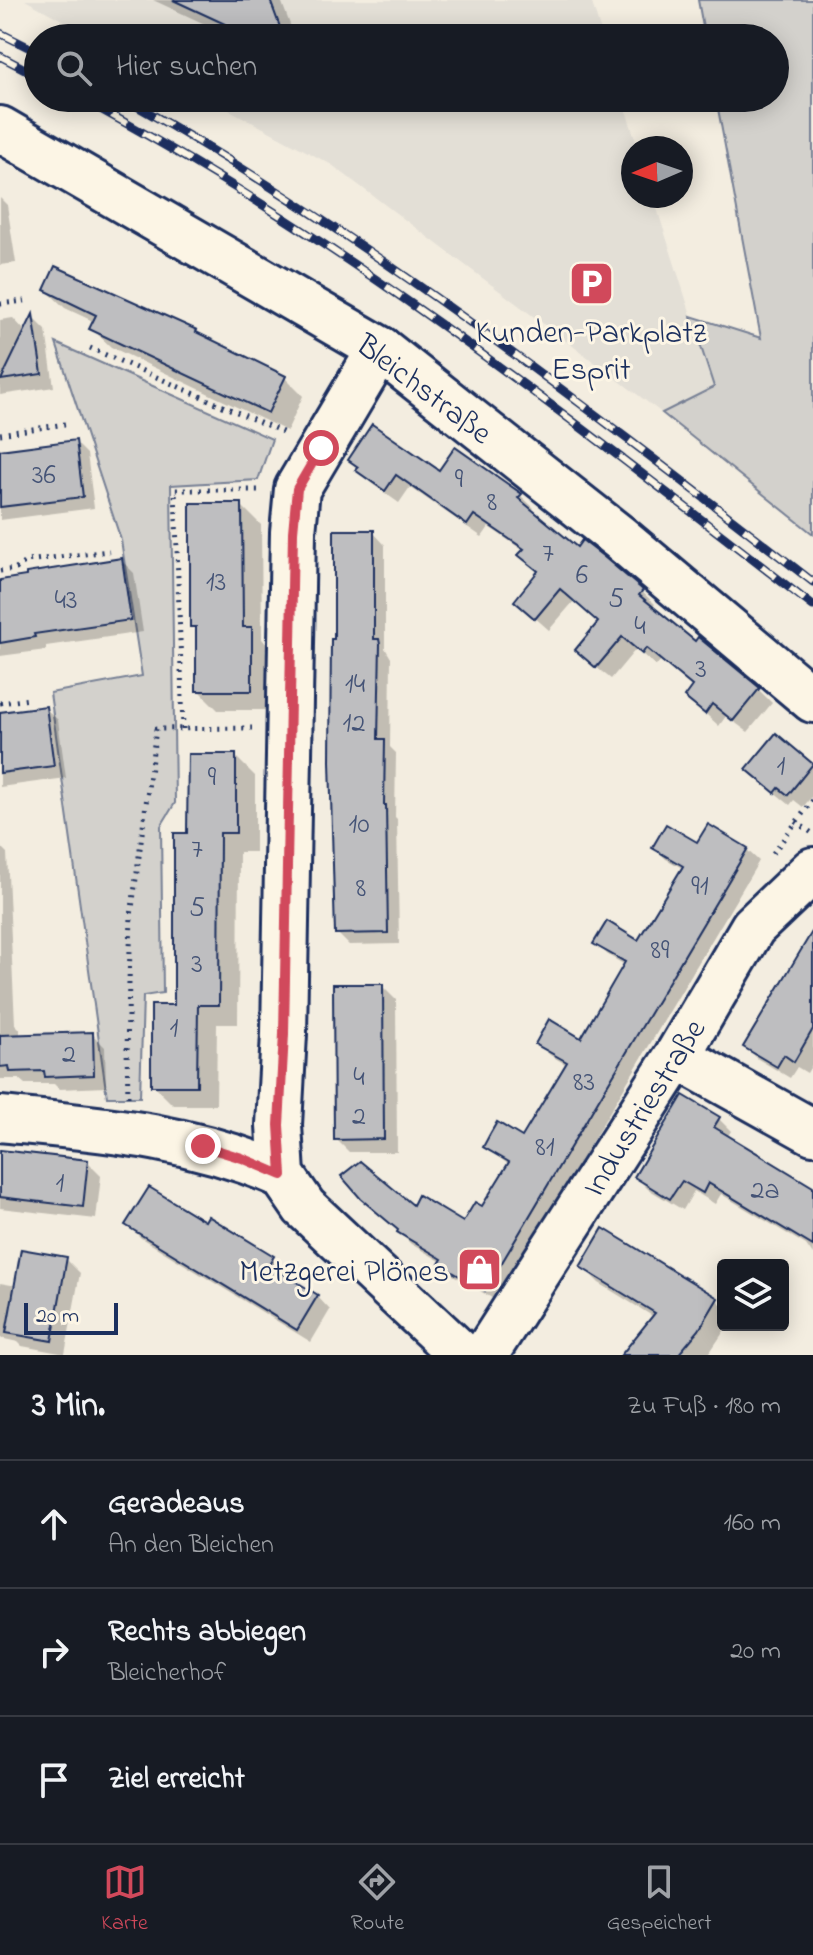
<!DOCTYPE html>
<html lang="de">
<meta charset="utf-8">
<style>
:root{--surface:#171b24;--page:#242831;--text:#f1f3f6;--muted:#9ea1a6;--line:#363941;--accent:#d1495b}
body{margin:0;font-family:"Indie Flower",sans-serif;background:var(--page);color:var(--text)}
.controls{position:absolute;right:24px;bottom:24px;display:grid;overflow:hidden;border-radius:8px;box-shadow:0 4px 20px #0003}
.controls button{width:72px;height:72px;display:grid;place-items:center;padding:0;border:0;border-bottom:2px solid var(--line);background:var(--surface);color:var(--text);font:40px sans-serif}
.compass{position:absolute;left:621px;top:136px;width:72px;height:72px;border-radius:50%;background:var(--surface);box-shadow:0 4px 20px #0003;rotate:268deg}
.scale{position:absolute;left:24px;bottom:20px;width:94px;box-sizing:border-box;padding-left:8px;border:4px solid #1b2f5e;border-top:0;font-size:22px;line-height:28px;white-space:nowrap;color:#1b2f5e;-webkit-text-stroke:6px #fcf5e5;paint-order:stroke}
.stop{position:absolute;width:24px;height:24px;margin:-18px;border:6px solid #d1495b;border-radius:50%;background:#fff}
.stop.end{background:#d1495b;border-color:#fff;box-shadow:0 2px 8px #0008}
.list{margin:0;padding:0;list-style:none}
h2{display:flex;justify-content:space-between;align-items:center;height:104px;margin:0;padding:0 32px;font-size:34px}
h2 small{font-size:26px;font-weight:400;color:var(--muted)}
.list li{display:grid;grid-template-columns:52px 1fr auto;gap:24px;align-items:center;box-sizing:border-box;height:128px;padding:0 32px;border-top:2px solid var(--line)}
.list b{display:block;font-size:30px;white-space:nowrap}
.list p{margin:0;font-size:26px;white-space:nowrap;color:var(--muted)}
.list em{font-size:26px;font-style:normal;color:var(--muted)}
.icon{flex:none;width:44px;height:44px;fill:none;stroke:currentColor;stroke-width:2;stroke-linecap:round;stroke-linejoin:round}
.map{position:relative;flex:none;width:813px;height:1355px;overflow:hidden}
.search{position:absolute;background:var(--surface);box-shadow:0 4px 20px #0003;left:24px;right:24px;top:24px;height:88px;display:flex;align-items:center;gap:20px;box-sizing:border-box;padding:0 28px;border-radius:44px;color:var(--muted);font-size:30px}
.sheet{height:488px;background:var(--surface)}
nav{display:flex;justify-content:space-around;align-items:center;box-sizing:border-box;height:112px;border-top:2px solid var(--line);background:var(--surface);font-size:22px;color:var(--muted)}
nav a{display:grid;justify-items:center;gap:4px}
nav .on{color:var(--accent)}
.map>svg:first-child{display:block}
.built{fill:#e3dfd6}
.green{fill:#d3d1cc;stroke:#778095;stroke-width:2}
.shadow{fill:#0003}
.building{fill:#bebec0;stroke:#1b2f5e;stroke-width:2}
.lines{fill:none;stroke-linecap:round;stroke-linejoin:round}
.minor-casing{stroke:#1b2f5e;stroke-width:50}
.path{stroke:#1b2f5e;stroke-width:5;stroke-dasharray:2 6;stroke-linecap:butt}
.minor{stroke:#fcf5e5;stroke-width:44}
.rail-casing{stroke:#1b2f5e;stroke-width:9}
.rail{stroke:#fcf5e5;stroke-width:6;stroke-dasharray:18;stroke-linecap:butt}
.route{stroke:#d1495b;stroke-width:10}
.labels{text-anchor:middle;stroke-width:6;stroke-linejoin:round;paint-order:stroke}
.number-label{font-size:28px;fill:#445376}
.poi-label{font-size:32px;fill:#1b2f5e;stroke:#fcf5e5}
.street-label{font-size:32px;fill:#1b2f5e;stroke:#fcf5e5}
</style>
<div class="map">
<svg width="813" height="1355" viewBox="0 0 813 1355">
<rect width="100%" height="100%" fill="#f3ede0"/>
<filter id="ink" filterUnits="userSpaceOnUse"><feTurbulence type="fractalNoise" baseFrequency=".0125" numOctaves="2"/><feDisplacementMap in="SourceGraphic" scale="16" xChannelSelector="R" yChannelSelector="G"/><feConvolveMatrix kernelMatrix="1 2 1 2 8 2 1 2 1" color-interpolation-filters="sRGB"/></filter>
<g filter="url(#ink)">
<g class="built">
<polygon points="25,0 591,0 603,38 95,38"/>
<polygon points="207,98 622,98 638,148 633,148 633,196 653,196 714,387 662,413 332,165"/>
</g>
<g class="green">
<polygon points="698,0 813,0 813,534 662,413 714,387 691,316 761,338 716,98 775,98 775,38 705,38"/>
<polygon points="56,343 272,439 258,480 171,485 175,803 161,826 163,993 143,996 140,1097 107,1097 50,693 142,676 121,540"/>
</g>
<g class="shadow">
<polygon points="153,0 281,0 295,38 235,38"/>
<polygon points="0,198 7,205 16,263 0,265"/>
<polygon points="46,290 284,377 303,396 287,431 111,347 92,329 95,322 65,308"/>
<polygon points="33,317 46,330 54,387 0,395 0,320 13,318 26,332"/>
<polygon points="75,442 87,454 94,508 0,520 0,451"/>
<polygon points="350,460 440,473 520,495 534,508 531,511 577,550 641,591 655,604 652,608 758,689 772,703 748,732 726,716 719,726 686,696 694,688 661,660 656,666 636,649 611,679 591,663 600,623 574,601 549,630 516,601 540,573 521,555 524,551 489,527 482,537 410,487 399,503 371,483"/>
<polygon points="241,505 261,525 262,639 271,649 271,710 218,710 198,690 198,632 192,626"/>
<polygon points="373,532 385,545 385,648 391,658 390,747 396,753 395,817 397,819 399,944 349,945 337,933 336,641"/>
<polygon points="121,560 134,573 143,632 46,646 46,650 0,656 0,582"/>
<polygon points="45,708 58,720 66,778 0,787 0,714"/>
<polygon points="776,735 813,766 813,795 803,807 794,800 790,805 762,782"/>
<polygon points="235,756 255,776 255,852 239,852 238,1024 217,1024 216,1105 173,1105 153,1085 176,1007 189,835"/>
<polygon points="709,827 747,850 759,861 497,1301 453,1275 442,1262 411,1244 399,1232 413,1208 464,1225 483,1209 509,1165 485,1146 523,1139 567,1065 550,1055 538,1043 582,1040 625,965 608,955 596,943 639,943 684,869 666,859 654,847 698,845"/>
<polygon points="0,846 7,853 15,1024 20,1029 20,1036 92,1034 105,1047 106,1087 59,1089 54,1084 25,1084 19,1079 0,1079"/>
<polygon points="813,933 813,1063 807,1073 797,1067 790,1078 758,1059 745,1046"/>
<polygon points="382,986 396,1000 397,1152 349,1152 336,1139"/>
<polygon points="684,1098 719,1119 731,1131 727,1137 813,1190 813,1255 806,1245 721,1194 715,1204 694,1191 683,1210 648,1189 636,1177"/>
<polygon points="0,1152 87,1162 101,1176 96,1219 0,1208"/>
<polygon points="206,1224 272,1258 286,1271 283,1276 317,1296 330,1310 311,1342 141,1238 128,1225"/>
<polygon points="66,1259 80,1273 65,1354 22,1346 18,1342 0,1338 0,1283 17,1286"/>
<polygon points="582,1266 717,1300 723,1306 723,1325 728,1325 708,1355 623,1355 654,1317 599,1283"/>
</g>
<g class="building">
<polygon points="173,0 270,0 284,38 255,38"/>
<polygon points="55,266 197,330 196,332 286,376 268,413 89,329 96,315 44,290"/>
<polygon points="33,314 42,374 1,380"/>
<polygon points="372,424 439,470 455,447 522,494 518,498 577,547 582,540 604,557 643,590 639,595 695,641 698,637 760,688 733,721 712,704 705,714 684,697 692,686 646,648 642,654 622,637 596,668 575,650 598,622 560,589 535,619 514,601 538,571 518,555 524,549 474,515 467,525 396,475 385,491 355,470 358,467 348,460"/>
<polygon points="76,440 83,497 0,507 0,450"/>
<polygon points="190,503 242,503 243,627 252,627 252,691 196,691 196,627 190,627"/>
<polygon points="334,530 374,530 374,639 379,639 380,644 378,739 385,739 384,805 386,805 388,933 335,934 330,761 331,639 334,639"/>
<polygon points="122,558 131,620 34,634 35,637 0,643 0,580 26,576 26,573"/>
<polygon points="46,706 54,766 0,773 0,712"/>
<polygon points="776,733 813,764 788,795 779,788 775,793 746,769"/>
<polygon points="188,754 236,754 236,833 220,833 219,1005 198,1005 197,1086 151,1086 151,1005 174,1005 174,833 187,833"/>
<polygon points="666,824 697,842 708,824 748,848 485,1291 439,1264 442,1259 397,1232 398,1230 361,1199 341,1176 360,1161 413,1205 418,1195 463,1222 475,1202 482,1206 509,1162 483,1147 490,1134 497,1122 522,1137 567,1062 535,1044 549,1019 581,1038 625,962 593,944 607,921 638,940 683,866 652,848"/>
<polygon points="813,930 813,1029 794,1062 784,1055 777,1067 743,1047"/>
<polygon points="333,984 383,984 384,1139 334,1140"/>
<polygon points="93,1032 94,1075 45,1077 44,1071 10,1072 9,1066 0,1067 0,1035"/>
<polygon points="683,1095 720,1117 714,1127 813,1187 813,1246 708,1183 703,1193 682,1181 670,1199 634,1177"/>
<polygon points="0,1150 88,1160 83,1207 0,1197"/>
<polygon points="149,1187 205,1221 208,1216 274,1256 269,1265 318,1295 297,1330 125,1225"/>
<polygon points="603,1228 718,1298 699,1330 678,1355 621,1355 655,1313 580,1267"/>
<polygon points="21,1249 67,1257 52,1341 6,1333"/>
</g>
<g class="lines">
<defs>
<g id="minor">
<polyline points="0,129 380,349 620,538 813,700"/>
<polyline points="380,349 297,489 293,532 284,1034 279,1125 282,1175 304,1207 462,1355"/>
<polyline points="677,1056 813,1132"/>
<path d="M0,1119C103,1129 186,1134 282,1175"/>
<polyline points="485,1355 677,1056 753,927 813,870"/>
</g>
</defs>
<use href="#minor" class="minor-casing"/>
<g class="path">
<polyline points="0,304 25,301"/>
<polyline points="90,348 287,434"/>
<polyline points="0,434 65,424"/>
<polyline points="0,571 16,569 26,561 109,551"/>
<polyline points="0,703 30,699"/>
<polyline points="183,729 175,490 259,490"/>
<polyline points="796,822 812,833"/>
<polyline points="773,853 813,800"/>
<polyline points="128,1097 127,1049 131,916 156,729 252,728"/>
</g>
<use href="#minor" class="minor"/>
<defs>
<g id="rail">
<polyline points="0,33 38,52"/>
<polyline points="0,56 38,76"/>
<path d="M80,98C343,238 578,424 813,606"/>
<path d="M123,98C369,236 591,410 813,582"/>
</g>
</defs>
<use href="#rail" class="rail-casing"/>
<use href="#rail" class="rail"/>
</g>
</g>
<g class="lines" filter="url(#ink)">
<polyline class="route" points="203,1146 242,1158 282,1175 279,1125 284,1034 293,532 297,489 321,448"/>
</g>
<defs>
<symbol id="parking-square" viewBox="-11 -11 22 22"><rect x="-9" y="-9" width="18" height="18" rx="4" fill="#d1495b" stroke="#fcf5e5"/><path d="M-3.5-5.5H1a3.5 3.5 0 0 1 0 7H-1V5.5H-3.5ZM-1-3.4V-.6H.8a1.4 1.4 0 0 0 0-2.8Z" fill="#fff"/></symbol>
<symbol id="shop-square" viewBox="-11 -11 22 22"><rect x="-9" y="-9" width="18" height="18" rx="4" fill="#d1495b" stroke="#fcf5e5"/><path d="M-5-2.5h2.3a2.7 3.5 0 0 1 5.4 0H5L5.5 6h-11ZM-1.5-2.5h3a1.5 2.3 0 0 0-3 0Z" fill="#fff"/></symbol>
</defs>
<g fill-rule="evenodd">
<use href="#parking-square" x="566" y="258" width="51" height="51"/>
<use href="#shop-square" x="454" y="1244" width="51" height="51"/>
</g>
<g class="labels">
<g class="number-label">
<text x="44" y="483">36</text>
<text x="459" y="487">9</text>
<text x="492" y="510">8</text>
<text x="548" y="561">7</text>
<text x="582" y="583">6</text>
<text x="216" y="590">13</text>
<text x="616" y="606">5</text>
<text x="66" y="608">43</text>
<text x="640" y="634">4</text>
<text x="701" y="677">3</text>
<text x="355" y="692">14</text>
<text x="354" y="731">12</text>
<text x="781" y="774">1</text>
<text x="212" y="785">9</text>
<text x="359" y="832">10</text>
<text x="197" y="857">7</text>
<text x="700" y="894">91</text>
<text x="361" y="896">8</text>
<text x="197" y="915">5</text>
<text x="660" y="958">89</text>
<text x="197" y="972">3</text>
<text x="174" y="1036">1</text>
<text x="69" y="1062">2</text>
<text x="359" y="1085">4</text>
<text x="584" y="1090">83</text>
<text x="359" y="1124">2</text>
<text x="545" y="1155">81</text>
<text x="60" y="1191">1</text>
<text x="765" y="1198">2a</text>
</g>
<g class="poi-label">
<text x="591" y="342">Kunden-Parkplatz<tspan x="591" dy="37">Esprit</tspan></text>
<text x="449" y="1281" text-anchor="end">Metzgerei Plönes</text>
</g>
<g class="street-label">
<text transform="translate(425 388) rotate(37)" y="11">Bleichstraße</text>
<text transform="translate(643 1107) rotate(-58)" y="11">Industriestraße</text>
</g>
</g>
</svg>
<div class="controls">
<button><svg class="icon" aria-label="layers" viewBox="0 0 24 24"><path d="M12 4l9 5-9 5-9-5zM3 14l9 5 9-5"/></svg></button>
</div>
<svg class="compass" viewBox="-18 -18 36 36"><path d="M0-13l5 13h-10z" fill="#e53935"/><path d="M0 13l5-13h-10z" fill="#9ea1a6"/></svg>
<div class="scale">20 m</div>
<div class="stop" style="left:321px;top:448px"></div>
<div class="stop end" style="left:203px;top:1146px"></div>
<div class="search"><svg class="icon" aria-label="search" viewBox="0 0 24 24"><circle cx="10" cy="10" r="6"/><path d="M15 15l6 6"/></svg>Hier suchen</div>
</div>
<section class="sheet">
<h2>3 Min.<small>Zu Fuß · 180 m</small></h2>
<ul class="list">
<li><svg class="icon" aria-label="ahead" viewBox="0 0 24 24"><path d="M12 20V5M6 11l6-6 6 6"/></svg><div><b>Geradeaus</b><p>An den Bleichen</p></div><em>160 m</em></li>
<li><svg class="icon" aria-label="right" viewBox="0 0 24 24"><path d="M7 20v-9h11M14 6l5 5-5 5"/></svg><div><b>Rechts abbiegen</b><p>Bleicherhof</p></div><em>20 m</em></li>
<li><svg class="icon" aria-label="arrive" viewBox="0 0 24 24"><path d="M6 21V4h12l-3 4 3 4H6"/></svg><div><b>Ziel erreicht</b></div></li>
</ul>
</section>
<nav>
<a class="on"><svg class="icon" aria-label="map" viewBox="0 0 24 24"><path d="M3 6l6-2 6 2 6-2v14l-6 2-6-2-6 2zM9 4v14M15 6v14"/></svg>Karte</a>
<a><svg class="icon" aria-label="directions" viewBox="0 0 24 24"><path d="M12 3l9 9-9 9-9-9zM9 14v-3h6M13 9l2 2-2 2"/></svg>Route</a>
<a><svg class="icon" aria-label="saved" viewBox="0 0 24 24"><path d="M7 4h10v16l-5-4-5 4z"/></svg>Gespeichert</a>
</nav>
